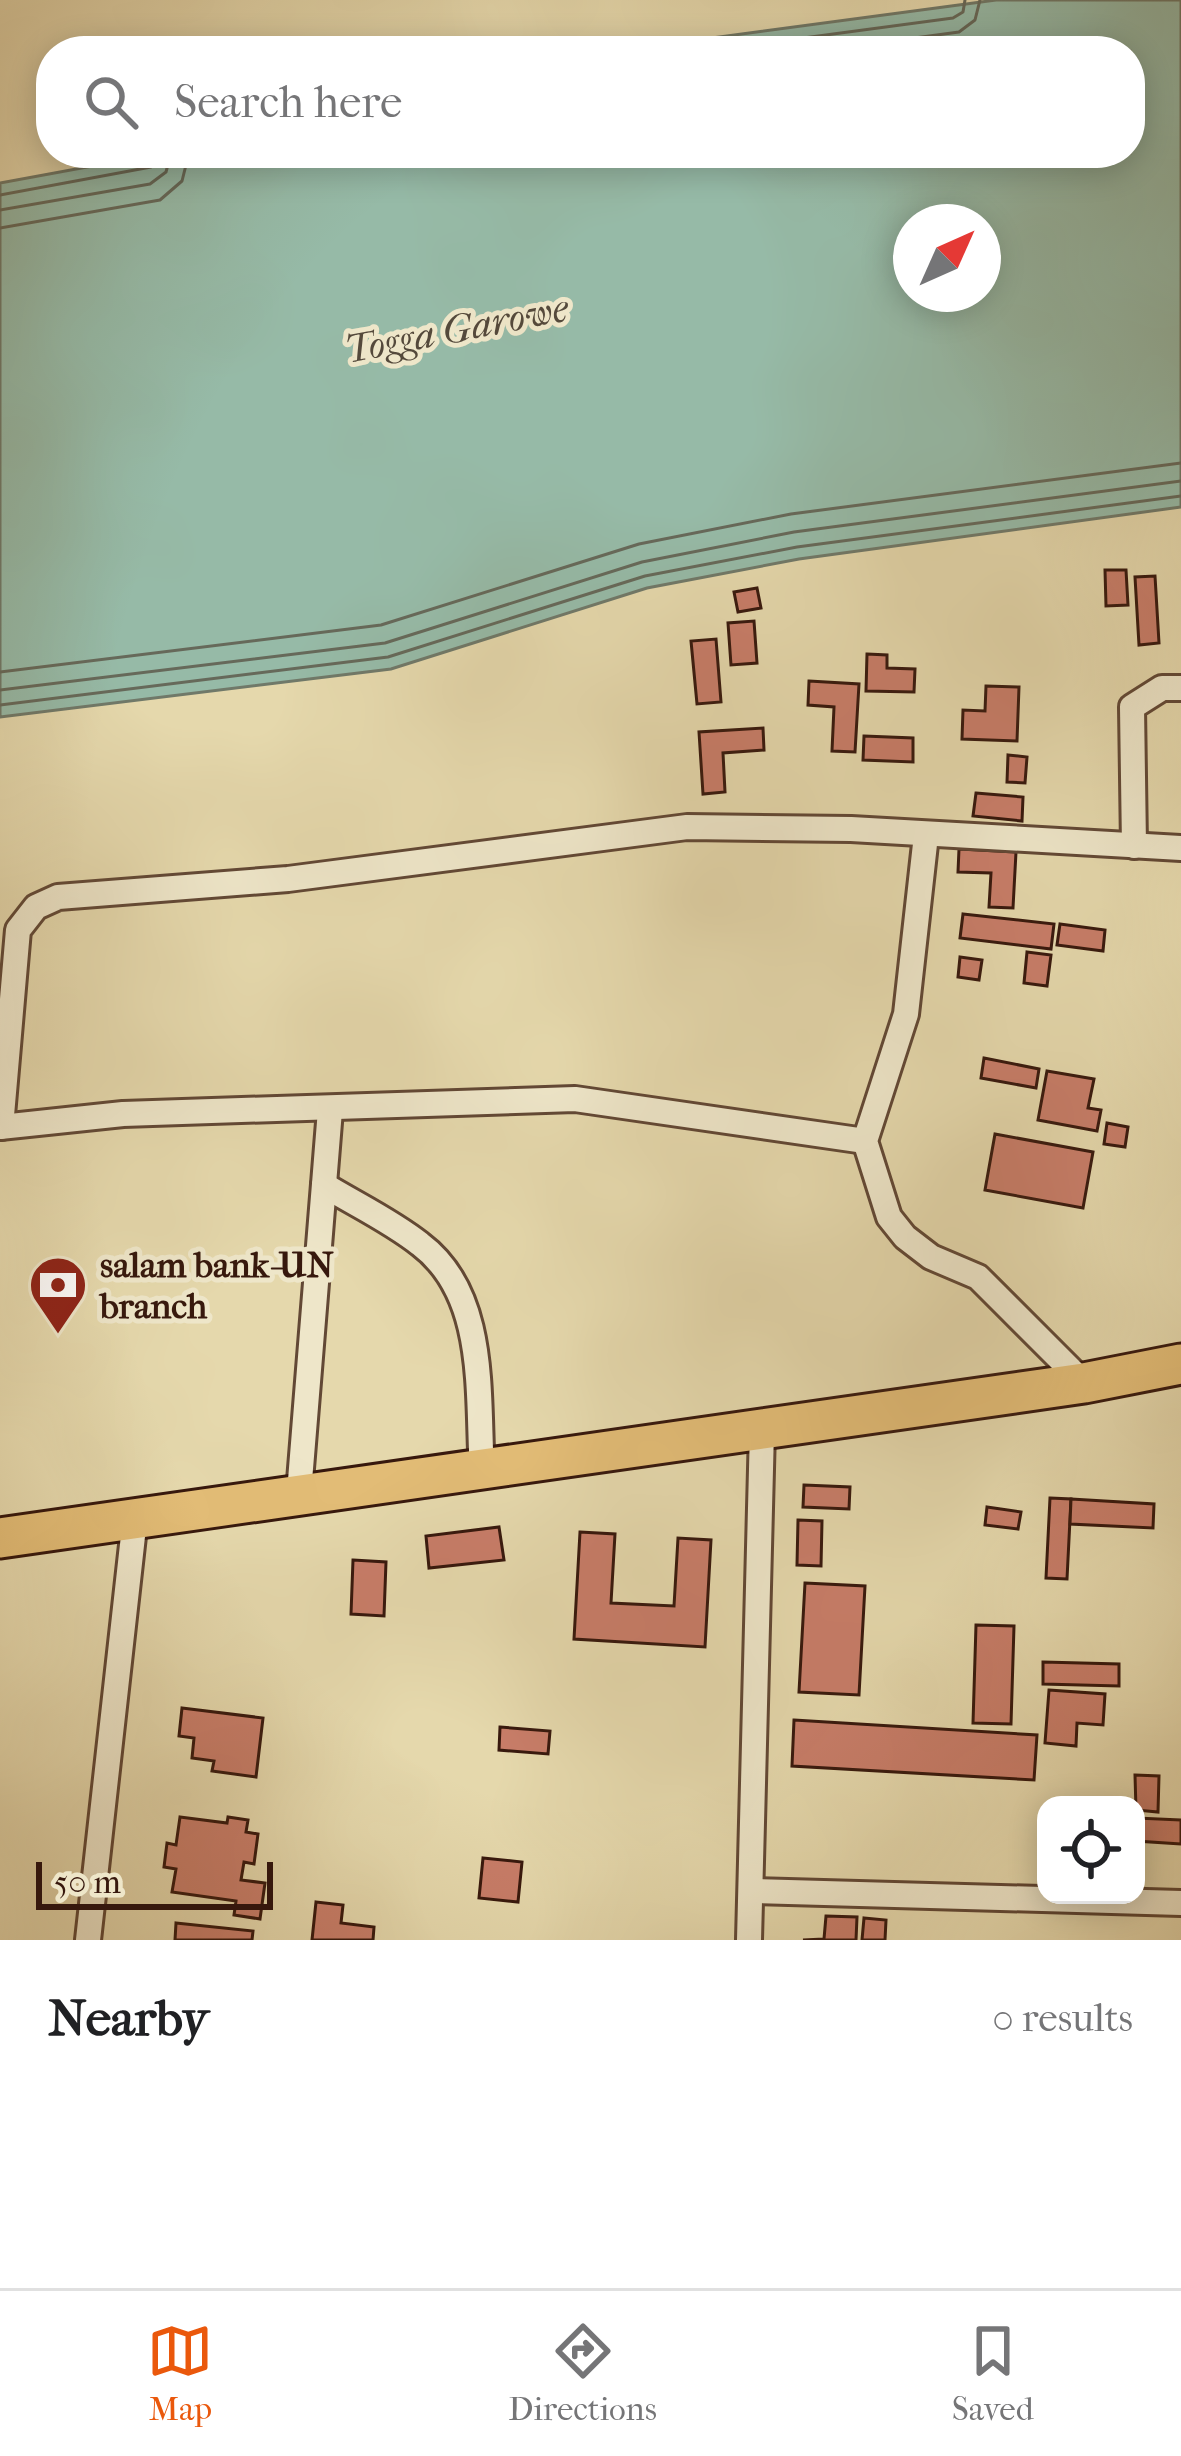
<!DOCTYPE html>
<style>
:root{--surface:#fff;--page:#f2f2f2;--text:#202124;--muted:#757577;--line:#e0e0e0;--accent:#ea580c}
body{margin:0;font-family:"IM FELL French Canon",serif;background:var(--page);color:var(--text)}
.controls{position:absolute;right:36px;bottom:36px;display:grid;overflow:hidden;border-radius:24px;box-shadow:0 6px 30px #0003}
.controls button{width:108px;height:108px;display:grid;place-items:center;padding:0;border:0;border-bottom:3px solid var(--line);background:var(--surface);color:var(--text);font:60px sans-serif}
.compass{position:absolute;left:893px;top:204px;width:108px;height:108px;border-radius:50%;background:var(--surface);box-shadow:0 6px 30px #0003;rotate:45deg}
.scale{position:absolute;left:36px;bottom:30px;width:237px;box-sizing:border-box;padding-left:12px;border:6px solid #37180d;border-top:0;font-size:33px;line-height:42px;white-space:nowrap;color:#37180d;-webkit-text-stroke:9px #eee6c9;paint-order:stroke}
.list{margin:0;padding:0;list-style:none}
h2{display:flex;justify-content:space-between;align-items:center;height:156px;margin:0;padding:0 48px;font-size:51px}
h2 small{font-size:39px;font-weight:400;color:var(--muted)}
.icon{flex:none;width:66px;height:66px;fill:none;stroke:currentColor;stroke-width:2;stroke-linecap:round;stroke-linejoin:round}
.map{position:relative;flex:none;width:1181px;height:1940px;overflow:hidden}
.search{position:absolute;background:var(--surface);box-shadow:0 6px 30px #0003;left:36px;right:36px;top:36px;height:132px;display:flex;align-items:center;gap:30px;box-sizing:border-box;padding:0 42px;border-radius:48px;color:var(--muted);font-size:45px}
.sheet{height:348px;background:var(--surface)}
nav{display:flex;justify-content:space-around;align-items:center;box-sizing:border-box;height:168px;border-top:3px solid var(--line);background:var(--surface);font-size:33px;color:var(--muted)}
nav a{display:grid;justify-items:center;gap:6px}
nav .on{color:var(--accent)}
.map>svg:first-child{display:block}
.water{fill:#96baa7;stroke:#707969;stroke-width:3;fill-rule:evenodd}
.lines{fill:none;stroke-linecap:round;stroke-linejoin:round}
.shore{stroke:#66695a;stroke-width:3}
.building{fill:#c87d69;stroke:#37180d;stroke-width:3}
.street-casing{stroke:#624835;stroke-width:30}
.primary-casing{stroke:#37180d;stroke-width:45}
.street{stroke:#eee6c9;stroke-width:24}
.primary{stroke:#e2bc76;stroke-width:39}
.labels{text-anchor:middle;stroke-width:10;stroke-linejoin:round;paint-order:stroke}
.poi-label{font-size:36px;font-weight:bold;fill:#37180d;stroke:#eee6c9;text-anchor:start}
.water-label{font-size:39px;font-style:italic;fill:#54493b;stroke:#eee6c9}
</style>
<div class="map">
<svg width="1181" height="1940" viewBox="0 0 1181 1940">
<rect width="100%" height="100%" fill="#e5d8ac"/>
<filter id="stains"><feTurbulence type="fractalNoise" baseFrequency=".00167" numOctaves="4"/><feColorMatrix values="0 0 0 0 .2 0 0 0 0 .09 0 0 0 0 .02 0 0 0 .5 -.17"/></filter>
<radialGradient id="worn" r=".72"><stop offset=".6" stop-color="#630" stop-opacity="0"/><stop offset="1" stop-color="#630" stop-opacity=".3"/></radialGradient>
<path class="water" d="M996,0H1181V507L799,559L647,588L391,669L0,717V183L163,153H1130V51H615ZM911,222H983V294H911Z"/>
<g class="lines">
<g class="shore">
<polyline points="705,51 953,18 963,12 965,0"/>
<polyline points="818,51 959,32 975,20 980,0"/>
<polyline points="0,195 151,167 156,153"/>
<polyline points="0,210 150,184 166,172 171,153"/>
<polyline points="0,228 160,200 182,181 189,153"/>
<polyline points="0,672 381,625 639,544 791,514 1181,463"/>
<polyline points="0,690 385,643 642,562 794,532 1181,481"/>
<polyline points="0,705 388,657 645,576 797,547 1181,496"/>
</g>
</g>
<g class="building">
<polygon points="1105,570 1126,570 1128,605 1106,606"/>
<polygon points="1155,576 1159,643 1139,645 1135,577"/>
<polygon points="757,588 761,608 738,612 734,592"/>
<polygon points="754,621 757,663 731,665 728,623"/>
<polygon points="716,639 721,702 697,704 691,641"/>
<polygon points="867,654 887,655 887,668 915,669 914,692 866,691"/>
<polygon points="809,681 859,684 855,752 832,751 834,707 808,705"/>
<polygon points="986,686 1019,687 1017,741 962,739 963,710 985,711"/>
<polygon points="763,728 764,750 723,753 725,792 703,794 699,732"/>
<polygon points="864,736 913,738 913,762 863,760"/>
<polygon points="1008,755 1027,757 1025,783 1007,782"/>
<polygon points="976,793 1023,797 1022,821 973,816"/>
<polygon points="959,849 1016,852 1013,908 989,907 991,873 958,872"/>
<polygon points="963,914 1054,924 1051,949 960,938"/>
<polygon points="1060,924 1105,930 1103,951 1057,945"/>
<polygon points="1027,952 1051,955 1047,986 1024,983"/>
<polygon points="960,957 982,960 979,980 958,977"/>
<polygon points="984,1058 1039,1069 1036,1088 981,1078"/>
<polygon points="1047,1071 1094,1079 1088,1108 1101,1110 1097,1131 1038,1120"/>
<polygon points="1107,1123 1128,1127 1125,1147 1104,1144"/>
<polygon points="995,1134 1093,1152 1083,1208 985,1190"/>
<polygon points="804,1485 850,1487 849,1509 803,1507"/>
<polygon points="1050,1498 1071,1499 1067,1579 1046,1578"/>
<polygon points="1071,1499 1154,1504 1153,1528 1070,1524"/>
<polygon points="987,1507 1021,1512 1018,1529 985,1525"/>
<polygon points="798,1520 822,1521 821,1566 797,1565"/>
<polygon points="499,1527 504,1560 429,1568 426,1536"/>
<polygon points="580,1532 615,1534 611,1603 674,1606 678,1538 711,1540 705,1647 574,1639"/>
<polygon points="353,1560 386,1562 384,1616 351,1614"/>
<polygon points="805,1583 865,1586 859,1695 799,1692"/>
<polygon points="976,1625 1014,1626 1011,1724 973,1723"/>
<polygon points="1043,1662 1119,1664 1119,1686 1043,1684"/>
<polygon points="1049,1690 1105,1694 1103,1725 1077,1723 1076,1746 1045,1743"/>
<polygon points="182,1708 263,1718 256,1777 212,1771 214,1761 192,1758 194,1738 179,1736"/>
<polygon points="794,1720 1037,1735 1034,1780 792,1766"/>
<polygon points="500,1727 550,1731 548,1754 499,1750"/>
<polygon points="1135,1775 1159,1776 1158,1812 1136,1810"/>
<polygon points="180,1817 227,1823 228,1817 248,1820 246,1832 258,1834 254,1864 244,1862 241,1880 265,1883 260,1919 234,1915 236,1901 172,1892 176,1869 164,1867 167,1843 176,1845"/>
<polygon points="1136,1818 1181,1820 1181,1844 1136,1841"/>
<polygon points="483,1858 522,1862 518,1902 479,1898"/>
<polygon points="316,1902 343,1905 341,1923 374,1927 373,1940 312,1940"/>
<polygon points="826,1916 857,1917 856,1940 803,1940 824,1939"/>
<polygon points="864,1918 886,1920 885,1940 862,1940"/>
<polygon points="176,1923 253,1931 252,1940 175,1940"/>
</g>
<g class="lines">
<defs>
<g id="street">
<polyline points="926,835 906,1014 865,1141 889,1217 905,1237 931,1257 978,1277 1084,1383"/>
<polyline points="1134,846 1132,707 1162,688 1181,688"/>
<polyline points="0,1127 123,1114 575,1099 865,1141"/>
<polyline points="1,1127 18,930 36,907 58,897 288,879 687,827 851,829 1181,848"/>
<path d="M324,1185C355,1204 391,1221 420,1244C488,1295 477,1395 482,1471"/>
<polyline points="299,1493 330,1110"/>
<polyline points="754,1891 1181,1903"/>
<polyline points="88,1940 135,1518"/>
<polyline points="749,1940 762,1430"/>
</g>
<polyline id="primary" points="0,1538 1084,1383 1181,1364"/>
</defs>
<use href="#street" class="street-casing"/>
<use href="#primary" class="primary-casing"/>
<use href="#street" class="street"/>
<use href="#primary" class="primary"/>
</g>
<defs>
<symbol id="bank-pin" viewBox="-11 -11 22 30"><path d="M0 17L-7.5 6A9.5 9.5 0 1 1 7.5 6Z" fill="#8f2418" stroke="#eee6c9"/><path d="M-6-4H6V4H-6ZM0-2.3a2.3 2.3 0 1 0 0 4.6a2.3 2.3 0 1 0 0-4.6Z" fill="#fff"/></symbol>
</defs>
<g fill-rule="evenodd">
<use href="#bank-pin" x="25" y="1252" width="66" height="90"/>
</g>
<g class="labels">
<g class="poi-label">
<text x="100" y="1277">salam bank-UN<tspan x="100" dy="41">branch</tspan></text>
</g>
<g class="water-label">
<text transform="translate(456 328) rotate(-11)" y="14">Togga Garowe</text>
</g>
</g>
<rect width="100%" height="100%" filter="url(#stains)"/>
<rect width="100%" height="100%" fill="url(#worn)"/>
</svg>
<div class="controls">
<button><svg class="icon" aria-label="locate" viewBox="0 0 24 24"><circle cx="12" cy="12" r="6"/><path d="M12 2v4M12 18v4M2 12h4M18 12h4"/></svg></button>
</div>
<svg class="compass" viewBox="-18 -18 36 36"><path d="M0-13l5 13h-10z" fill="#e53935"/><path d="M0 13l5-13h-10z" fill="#757577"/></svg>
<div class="scale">50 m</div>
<div class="search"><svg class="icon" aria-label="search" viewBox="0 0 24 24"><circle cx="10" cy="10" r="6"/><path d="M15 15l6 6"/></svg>Search here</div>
</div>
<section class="sheet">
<h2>Nearby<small>0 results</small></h2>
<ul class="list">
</ul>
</section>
<nav>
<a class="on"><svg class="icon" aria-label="map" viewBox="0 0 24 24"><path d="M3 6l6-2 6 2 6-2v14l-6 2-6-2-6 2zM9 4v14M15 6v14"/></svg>Map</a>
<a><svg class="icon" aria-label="directions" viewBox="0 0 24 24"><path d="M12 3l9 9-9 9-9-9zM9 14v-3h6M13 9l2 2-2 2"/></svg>Directions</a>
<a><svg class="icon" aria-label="saved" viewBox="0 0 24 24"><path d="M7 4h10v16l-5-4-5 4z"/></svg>Saved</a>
</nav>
